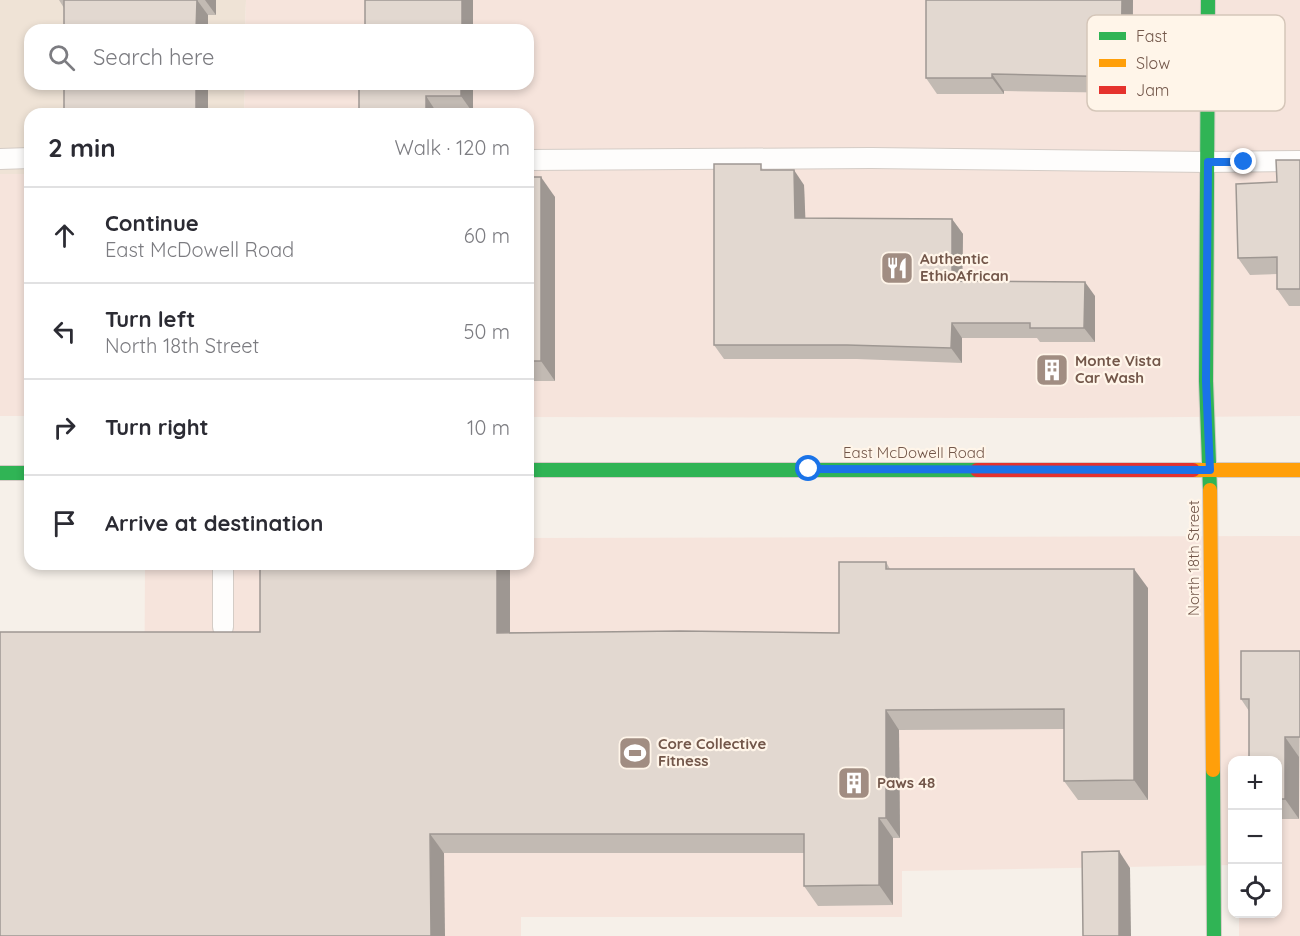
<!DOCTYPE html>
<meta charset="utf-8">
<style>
:root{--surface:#fff;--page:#f2f2f3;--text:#2b2b33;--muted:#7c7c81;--line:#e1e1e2}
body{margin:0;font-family:Quicksand,sans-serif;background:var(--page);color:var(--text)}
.controls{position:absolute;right:18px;bottom:18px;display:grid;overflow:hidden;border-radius:12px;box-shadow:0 3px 9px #0003}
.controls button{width:54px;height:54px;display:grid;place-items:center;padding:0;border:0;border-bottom:2px solid var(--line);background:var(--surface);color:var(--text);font:30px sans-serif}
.stop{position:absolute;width:18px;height:18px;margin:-14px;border:4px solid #1a73e8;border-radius:50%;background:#fff}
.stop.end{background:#1a73e8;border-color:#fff;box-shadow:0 2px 6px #0008}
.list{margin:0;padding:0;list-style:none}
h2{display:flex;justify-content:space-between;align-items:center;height:78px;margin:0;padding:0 24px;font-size:26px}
h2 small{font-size:20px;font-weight:400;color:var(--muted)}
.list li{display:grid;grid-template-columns:39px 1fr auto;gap:18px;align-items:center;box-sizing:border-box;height:96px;padding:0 24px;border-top:2px solid var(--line)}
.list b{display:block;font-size:22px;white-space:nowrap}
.list p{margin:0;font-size:20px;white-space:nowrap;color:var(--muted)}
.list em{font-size:20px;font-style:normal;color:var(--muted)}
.icon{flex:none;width:33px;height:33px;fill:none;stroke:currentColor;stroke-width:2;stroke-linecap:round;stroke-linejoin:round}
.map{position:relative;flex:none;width:1300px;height:936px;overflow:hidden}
.search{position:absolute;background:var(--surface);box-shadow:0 3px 9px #0003;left:24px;top:24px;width:510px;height:66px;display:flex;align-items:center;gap:15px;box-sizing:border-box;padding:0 21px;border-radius:18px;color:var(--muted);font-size:22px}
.panel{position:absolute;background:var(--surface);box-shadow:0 3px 9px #0003;left:24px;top:108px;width:510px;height:462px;border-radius:18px}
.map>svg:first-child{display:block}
.residential{fill:#efe3d6}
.commercial{fill:#f6e4dc}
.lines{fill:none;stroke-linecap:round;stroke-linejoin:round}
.lane-casing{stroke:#d4ccc6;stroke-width:22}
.fast-casing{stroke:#d5ccc6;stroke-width:16}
.slow-casing{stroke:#d5ccc6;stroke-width:16}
.jam-casing{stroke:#d5ccc6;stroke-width:16}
.lane{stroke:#fefdfc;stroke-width:20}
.fast{stroke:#30b455;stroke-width:14}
.slow{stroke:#ff9f0a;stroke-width:14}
.jam{stroke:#e5322d;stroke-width:14}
.wall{fill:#c2bab3}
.shaded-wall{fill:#9e9792}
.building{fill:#e2d8d0;stroke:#9e9792;stroke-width:1.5}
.route{stroke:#1a73e8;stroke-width:8}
.labels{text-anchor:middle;stroke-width:4.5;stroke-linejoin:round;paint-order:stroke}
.poi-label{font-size:15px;font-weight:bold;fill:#73574a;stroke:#fff5e9;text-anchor:start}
.street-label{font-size:15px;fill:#73574a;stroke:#fff5e9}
.key{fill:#fff5e9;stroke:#d5c6b9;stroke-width:1.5}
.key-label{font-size:16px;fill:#73574a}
</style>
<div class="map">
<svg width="1300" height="936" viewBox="0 0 1300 936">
<rect width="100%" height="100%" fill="#f6f0e9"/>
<polygon class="residential" points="0,0 246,0 245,30 30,30 30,84 245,84 244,114 30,114 30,174 0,174"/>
<g class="commercial">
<polygon points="246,0 1300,0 1300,416 1072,418 528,417 528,114 244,114 245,84 528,84 528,30 245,30"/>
<rect x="0" y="174" width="30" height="242"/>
<polygon points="1300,536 1300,936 1239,936 1239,914 1278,914 1278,760 1232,760 1232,865 902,871 902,917 521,917 521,936 143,936 145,564 528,564 528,538"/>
</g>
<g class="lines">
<defs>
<g id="lane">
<polyline points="0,159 30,158"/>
<polyline points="528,160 871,158 1208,162 1300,161"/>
<polyline points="223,564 223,627"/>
</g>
<g id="fast">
<polyline points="1208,0 1206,381 1210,490"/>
<polyline points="528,470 977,470"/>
<polyline points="0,473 30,473"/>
<polyline points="1213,770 1214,936"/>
</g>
<g id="slow">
<polyline points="1193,470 1300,470"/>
<polyline points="1210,490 1213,770"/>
</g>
<polyline id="jam" points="977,470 1193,470"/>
</defs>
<use href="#lane" class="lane-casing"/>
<use href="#fast" class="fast-casing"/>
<use href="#slow" class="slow-casing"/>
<use href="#jam" class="jam-casing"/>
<use href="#lane" class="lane"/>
<use href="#fast" class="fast"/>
<use href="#slow" class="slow"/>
<use href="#jam" class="jam"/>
</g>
<g class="wall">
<polygon points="59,0 216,0 216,15 208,15 208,30 64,30 64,8"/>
<polygon points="1133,0 1132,93 1004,91 1004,94 937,94 926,78"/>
<polygon points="208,84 208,114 64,114"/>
<polygon points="473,84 473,113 437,113 437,114 359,114"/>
<polygon points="1300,160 1300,306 1289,306 1277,289 1277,274 1250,275 1238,258 1277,182"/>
<polygon points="766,170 804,185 805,218 952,219 963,234 962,281 1095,296 1095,342 1040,342 1037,338 962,338 962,363 857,359 724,359 714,345"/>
<polygon points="528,177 555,197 555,381 528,381"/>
<polygon points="886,562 890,569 1148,588 1148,800 1078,800 1064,781 1064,729 899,730 900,838 893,838 893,905 818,906 804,886 804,853 444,853 260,632 510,564 510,632 839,633"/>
<polygon points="1300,651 1299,819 1278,819 1278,760 1249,711 1241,699"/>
</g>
<g class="shaded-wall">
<polygon points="197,0 208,15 208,30 196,30"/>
<polygon points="205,0 216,0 216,15"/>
<rect x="462" y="0" width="11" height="30"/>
<polygon points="1122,0 1133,0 1132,93 1121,77"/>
<polygon points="992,74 1004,91 1004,94 992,78"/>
<polygon points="196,84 208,84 208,114 200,114 196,109"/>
<polygon points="461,84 473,84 473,113 461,96"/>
<polygon points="426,96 437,113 437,114 426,114"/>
<polygon points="794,170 804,185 806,233 795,218"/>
<polygon points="541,177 555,197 555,381 541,361"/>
<polygon points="952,219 963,234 962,296 952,281"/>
<polygon points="1085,282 1095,296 1095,342 1084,328"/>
<polygon points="952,323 962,338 962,363 951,348"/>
<polygon points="497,564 510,564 510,652 497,633"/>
<polygon points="1134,569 1148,588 1148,800 1134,780"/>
<polygon points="886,710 899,730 900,838 886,818"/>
<polygon points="1285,737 1299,757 1299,819 1285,799"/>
<polygon points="879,818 893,838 893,905 879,885"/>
<polygon points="430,834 444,853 445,936 431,936"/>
<polygon points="1119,851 1130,868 1131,936 1119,936"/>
</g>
<g class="building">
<polygon points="64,0 197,0 196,30 64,30"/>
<rect x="365" y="0" width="97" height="30"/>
<polygon points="926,0 1122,0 1121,77 992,74 992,78 926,78"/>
<polygon points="64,84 196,84 196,109 136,109 136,114 64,114"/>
<polygon points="365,84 461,84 461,96 426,96 426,114 359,114 359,85 365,85"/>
<polygon points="1276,160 1300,160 1300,289 1277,289 1277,257 1238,258 1236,184 1277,182"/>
<polygon points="714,164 761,164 761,170 794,170 795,218 952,219 952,281 1085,282 1084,328 1030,328 1030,323 952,323 951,348 847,345 714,345"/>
<rect x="528" y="177" width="13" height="184"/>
<polygon points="839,562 886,562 886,569 1134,569 1134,780 1064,781 1064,709 886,710 886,818 879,818 879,885 804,886 804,834 430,834 431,936 0,936 0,632 260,632 260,564 497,564 497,633 680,631 839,633"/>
<polygon points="1241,651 1300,651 1300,737 1285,737 1285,799 1278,799 1278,760 1249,760 1249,699 1241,699"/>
<polygon points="1119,851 1119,936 1083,936 1082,852"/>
</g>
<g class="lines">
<polyline class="route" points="809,469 1210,470 1206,381 1208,162 1244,162"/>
</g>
<defs>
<symbol id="restaurant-square" viewBox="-11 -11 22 22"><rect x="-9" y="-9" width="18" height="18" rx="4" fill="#a18d82" stroke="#fff5e9"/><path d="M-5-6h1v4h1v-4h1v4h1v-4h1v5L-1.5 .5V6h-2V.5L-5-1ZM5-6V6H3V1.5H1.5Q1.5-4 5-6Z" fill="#fff"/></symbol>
<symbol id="building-square" viewBox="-11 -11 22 22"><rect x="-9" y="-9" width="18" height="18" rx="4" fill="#a18d82" stroke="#fff5e9"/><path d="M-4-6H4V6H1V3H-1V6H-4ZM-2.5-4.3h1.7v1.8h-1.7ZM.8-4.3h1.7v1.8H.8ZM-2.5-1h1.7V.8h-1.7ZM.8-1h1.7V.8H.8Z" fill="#fff"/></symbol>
<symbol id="stadium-square" viewBox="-11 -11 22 22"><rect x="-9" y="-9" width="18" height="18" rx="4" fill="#a18d82" stroke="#fff5e9"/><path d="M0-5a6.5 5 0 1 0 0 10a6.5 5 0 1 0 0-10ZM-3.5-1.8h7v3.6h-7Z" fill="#fff"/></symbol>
</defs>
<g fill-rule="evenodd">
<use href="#restaurant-square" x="878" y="249" width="38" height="38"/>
<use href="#building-square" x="1033" y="351" width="38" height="38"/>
<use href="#stadium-square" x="616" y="734" width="38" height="38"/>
<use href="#building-square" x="835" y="764" width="38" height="38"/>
</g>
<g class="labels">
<g class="poi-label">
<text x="920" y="264">Authentic<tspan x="920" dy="17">EthioAfrican</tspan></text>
<text x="1075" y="366">Monte Vista<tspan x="1075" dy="17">Car Wash</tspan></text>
<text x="658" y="749">Core Collective<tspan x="658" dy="17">Fitness</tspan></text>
<text x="877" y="788">Paws 48</text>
</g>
<g class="street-label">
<text x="914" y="458">East McDowell Road</text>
<text transform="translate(1194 558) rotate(-90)" y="5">North 18th Street</text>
</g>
</g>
<rect x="1087" y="15" width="198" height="96" rx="9" class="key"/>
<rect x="1099" y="32" width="27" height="8" fill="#30b455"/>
<rect x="1099" y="59" width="27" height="8" fill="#ff9f0a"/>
<rect x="1099" y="86" width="27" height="8" fill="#e5322d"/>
<g class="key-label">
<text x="1136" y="42">Fast</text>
<text x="1136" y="69">Slow</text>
<text x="1136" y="96">Jam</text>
</g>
</svg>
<div class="controls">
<button>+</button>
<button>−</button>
<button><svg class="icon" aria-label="locate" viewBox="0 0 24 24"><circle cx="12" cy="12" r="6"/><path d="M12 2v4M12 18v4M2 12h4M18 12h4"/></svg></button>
</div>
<div class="stop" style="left:809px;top:469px"></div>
<div class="stop end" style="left:1244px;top:162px"></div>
<div class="search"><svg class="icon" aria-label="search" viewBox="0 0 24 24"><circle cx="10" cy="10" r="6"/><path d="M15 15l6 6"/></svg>Search here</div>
<section class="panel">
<h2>2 min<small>Walk · 120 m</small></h2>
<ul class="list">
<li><svg class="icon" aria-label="ahead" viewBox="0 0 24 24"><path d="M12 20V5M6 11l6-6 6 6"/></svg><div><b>Continue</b><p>East McDowell Road</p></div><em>60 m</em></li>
<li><svg class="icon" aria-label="left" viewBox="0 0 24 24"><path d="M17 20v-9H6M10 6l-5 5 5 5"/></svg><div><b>Turn left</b><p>North 18th Street</p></div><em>50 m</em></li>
<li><svg class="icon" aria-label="right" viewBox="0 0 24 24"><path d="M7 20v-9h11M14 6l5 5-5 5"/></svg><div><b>Turn right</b></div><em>10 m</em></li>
<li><svg class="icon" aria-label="arrive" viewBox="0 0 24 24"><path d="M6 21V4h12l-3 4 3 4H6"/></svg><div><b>Arrive at destination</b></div></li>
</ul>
</section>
</div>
